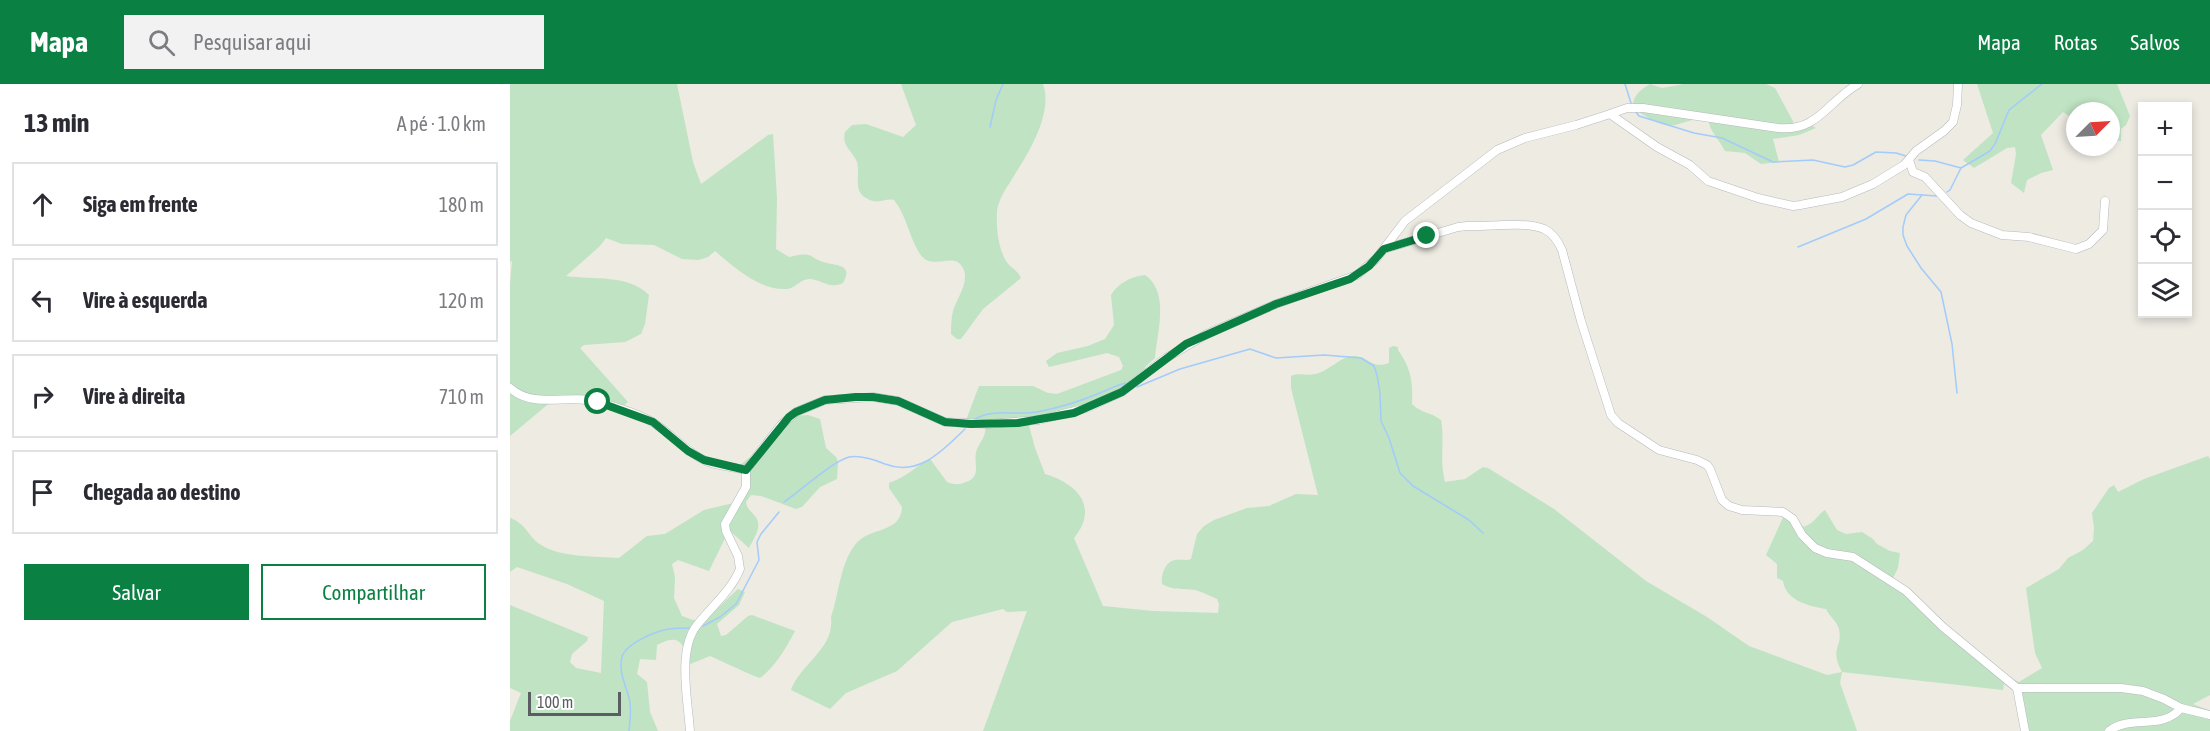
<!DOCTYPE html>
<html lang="pt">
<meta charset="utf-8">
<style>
:root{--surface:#fff;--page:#f2f2f3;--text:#2b2b33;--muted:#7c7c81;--line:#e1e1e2;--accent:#0b8043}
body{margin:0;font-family:"Asap Condensed",sans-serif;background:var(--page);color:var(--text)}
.controls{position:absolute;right:18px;top:18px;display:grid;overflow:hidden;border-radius:0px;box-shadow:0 3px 9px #0003}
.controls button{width:54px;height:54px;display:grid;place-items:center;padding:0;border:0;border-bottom:2px solid var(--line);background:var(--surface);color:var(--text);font:30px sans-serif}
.compass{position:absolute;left:1556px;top:18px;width:54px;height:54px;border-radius:50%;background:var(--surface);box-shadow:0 3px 9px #0003;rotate:66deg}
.scale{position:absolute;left:18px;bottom:15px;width:93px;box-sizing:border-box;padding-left:6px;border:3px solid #5a5d62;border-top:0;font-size:16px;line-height:21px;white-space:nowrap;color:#5a5d62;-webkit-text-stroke:4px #fff;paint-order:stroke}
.stop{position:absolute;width:18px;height:18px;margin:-14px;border:4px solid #0b8043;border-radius:50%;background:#fff}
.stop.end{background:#0b8043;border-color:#fff;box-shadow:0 2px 6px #0008}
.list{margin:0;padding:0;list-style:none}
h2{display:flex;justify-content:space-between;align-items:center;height:78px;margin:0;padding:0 24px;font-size:26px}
h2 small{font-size:20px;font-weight:400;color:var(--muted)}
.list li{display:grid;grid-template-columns:39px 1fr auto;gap:18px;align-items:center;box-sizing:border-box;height:84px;margin:0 12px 12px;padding:0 12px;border:2px solid var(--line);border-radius:0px}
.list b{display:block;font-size:22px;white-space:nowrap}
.list em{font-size:20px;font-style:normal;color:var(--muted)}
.actions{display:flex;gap:12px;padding:18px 24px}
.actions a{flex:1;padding:14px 0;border:2px solid var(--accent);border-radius:0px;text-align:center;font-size:21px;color:var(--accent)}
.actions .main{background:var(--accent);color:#fff}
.icon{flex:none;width:33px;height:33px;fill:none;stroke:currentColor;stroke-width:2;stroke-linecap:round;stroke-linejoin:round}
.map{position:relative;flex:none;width:1700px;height:647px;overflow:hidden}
header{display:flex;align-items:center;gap:36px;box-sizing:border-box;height:84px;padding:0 30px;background:var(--accent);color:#fff}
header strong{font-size:28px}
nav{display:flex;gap:33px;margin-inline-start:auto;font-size:21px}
.search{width:420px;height:54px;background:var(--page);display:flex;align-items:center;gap:15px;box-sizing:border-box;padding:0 21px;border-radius:0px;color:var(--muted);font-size:22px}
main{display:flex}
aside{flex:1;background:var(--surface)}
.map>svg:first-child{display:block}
.green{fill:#bfe3c3}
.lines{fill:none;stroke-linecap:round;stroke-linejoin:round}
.stream{stroke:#a3cbfb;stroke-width:1.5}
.minor-casing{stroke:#b7b9be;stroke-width:9}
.minor{stroke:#fff;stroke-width:8}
.route{stroke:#0b8043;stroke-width:8}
</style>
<header>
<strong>Mapa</strong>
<div class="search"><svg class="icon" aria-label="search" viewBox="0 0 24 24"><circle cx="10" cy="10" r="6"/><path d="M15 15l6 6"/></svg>Pesquisar aqui</div>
<nav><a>Mapa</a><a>Rotas</a><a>Salvos</a></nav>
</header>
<main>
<aside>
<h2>13 min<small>A pé · 1.0 km</small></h2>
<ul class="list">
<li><svg class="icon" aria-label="ahead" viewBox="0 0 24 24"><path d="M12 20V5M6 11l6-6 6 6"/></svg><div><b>Siga em frente</b></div><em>180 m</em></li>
<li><svg class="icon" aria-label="left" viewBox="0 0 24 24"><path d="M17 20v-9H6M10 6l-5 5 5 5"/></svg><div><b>Vire à esquerda</b></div><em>120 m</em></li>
<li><svg class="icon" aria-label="right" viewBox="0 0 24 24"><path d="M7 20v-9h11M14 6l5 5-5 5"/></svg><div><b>Vire à direita</b></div><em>710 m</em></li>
<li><svg class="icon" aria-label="arrive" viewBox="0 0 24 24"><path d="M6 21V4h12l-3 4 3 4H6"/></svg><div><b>Chegada ao destino</b></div></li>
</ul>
<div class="actions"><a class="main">Salvar</a><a>Compartilhar</a></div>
</aside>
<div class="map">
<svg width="1700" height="647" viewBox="0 0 1700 647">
<rect width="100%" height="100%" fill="#edebe2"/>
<g class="green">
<path d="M0,0H167L183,78L191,100L258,51L263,50L267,115L266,165L279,173C306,167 295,173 317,179C329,182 343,181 333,199C320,205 313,197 301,195C290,194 286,205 275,205C249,206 224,183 205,167L198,173L188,176L172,175L144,161L112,160L96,154L89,163L56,192C83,196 118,190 139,211L135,240L131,250L115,258L74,261L70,264L118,318L112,323L95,319L44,318L37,321L0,352V200L2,177L0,178Z"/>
<path d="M391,0H533C543,28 520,67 505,90C498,102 489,113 487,127C486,142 488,164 496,177C500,184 508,186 511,194L473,225L451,255H447L441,250C441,243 441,235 443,227C447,213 464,193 449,179C439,171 421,186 410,170C399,153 397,132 384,116C375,114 369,120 360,116C341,109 351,92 347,78C343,67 331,62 335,48L342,41L356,40L393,53L406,41Z"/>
<path d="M1140,0L1152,4L1174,0H1256L1265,4L1285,41H1301L1306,44L1289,51L1263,55L1269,78L1251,80L1235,69L1215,67C1209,55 1200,48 1198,35C1185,34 1177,38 1165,41C1150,44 1134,31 1122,23C1124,11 1130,6 1140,0Z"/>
<polygon points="1467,0 1607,0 1620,32 1616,41 1611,45 1611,57 1601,56 1601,27 1565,27 1565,36 1553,28 1531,51 1543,86 1531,89 1517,96 1514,109 1501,99 1506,70 1505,63 1497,64 1464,84 1453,76 1483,49"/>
<path d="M635,191C660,208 647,248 645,274L635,283L633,292L593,318L518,338L525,364L535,390C568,400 589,423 564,454L593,522L643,527L708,529L709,520L707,515C700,512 693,508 685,506C672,504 664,507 652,500C651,491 655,477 666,476C672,475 676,477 681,475L687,450L694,442L704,436L737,424L759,422L786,410L808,411L781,304V292C790,288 799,293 809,289C820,285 831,273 843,272C858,271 860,286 879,279V264L883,262L888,263V266C901,284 903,298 902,320C912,330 921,328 931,336C935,359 929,374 935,398L955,395L973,383L978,384L1044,425L1136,497L1197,533L1239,562L1317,591L1332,588C1319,563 1333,564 1329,545C1327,537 1319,532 1316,525C1299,522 1276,517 1273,497L1267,494V480L1256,471L1276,427L1294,443C1306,438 1307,431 1315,426L1327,446L1336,450L1352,448L1363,455L1367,460L1380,467L1390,469L1388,484L1382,496C1398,508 1416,520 1430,534C1453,557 1479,584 1509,598L1532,584L1525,569L1516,504L1549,485L1558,474L1573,466L1583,457L1584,444L1582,429L1599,404L1604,401L1608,408L1634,395L1698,372L1700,375V611L1683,620L1700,627V647H1517L1505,608L1494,600L1493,606L1332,588L1330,599L1347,647H473L517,527L497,528L493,525L442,538L387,587L336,609L320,625L281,606C290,580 325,565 321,533C329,511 331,470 351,455C366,444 391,447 392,423L379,404V399C395,394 405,383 420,375L437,398C445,401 449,401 456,398C473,392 462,378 467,365C473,353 475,355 476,339H455L469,302H523L538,309L547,310L611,286L613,282L609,273L597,269L539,283L536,277L547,269L578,262L595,255L604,241L601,211C607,200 622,192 635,191Z"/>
<path d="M298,331L310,335L316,364L326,373L328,378L327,395L310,403L292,423L286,425L251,412L241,411L236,418C237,425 240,426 244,431C254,441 244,454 239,464L219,446L199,487L168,476L162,480L165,493L164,514L172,532L183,536H195L228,505L235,508L229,521L207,540L211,552L216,551L238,532L242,531L285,547C276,564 266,582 250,594L244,592L200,572L178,581C174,561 171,548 147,561L146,576L130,575L127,590L137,598L140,628L148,647H0V637L11,609L0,604V521L78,553L77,557L62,570L60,578L66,584L91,589L94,517L57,500L7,483L0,488V434C17,440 18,453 31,461C52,474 85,472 109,474L137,452L155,450L194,426L232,417L233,395L230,381L253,363L284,332Z"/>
</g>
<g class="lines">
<g class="stream">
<polyline points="1115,0 1121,19"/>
<polyline points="1126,28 1129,32 1184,49 1212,54 1263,78 1303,76 1335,83 1343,81 1366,68 1386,69 1396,72"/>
<polyline points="480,43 486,16 493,0"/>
<polyline points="1409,76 1425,77 1451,84"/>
<polyline points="1437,108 1440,106 1451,84 1480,67 1485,60 1499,26 1532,0"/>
<polyline points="1412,111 1396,131 1393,143 1393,151 1397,162 1411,184 1431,208 1442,260 1447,309"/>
<polyline points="1288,163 1356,135 1398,110 1427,112"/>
<polyline points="627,303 670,285 740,265 766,274 814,271 851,274 864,282 867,291 870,309 871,337 879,354 890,389 903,402 959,436 973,449"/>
<path d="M462,337C481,323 505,332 527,328C548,324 571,317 590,309C600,305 606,301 616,299"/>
<path d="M274,418C289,408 323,377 339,373C350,371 366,376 375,380C409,393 432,367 455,345"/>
<polyline points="193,542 210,533 226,520 249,476 247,458 251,450 269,428"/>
<path d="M119,647C120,637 122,624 119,614C116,602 108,587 112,573C115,560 146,547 159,545C166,544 175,544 182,544"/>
</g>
<defs>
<g id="minor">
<path d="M1100,30L1117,24H1133L1268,44C1308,48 1317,18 1348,0"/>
<polyline points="1399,76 1403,88 1415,93 1450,131 1461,139 1492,151 1519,153 1566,165 1579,160 1593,146 1595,117"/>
<path d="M874,165L948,143L957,142C979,143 1014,137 1034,145C1043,149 1048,157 1052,166L1071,237L1101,331L1108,339L1149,366L1187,376L1197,381L1200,385L1212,416L1219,422L1232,426L1273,428L1283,435L1292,451L1305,464L1317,469L1343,473L1396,507L1433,543L1507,604H1611L1633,607L1654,615L1671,624L1700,631"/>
<path d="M0,304C25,326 59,309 88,318C107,323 128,329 144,339C162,351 176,368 196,377C208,382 223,383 236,386"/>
<polyline points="1507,604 1515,647"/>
<path d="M180,647C178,617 167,566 187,541C202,522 221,507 230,485L228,472L216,447L215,440L236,403V386L271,341L286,328L315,316L363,313L388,317L435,338L478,340L529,336L577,324L612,308L656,274L697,250L766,220L847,191L866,175L895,137L987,66L1015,54L1066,41L1100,30L1147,63L1180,81L1198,97L1248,114L1283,122L1290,121L1332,113L1363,100L1394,81L1406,67L1434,47L1443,38L1447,21L1448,0"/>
<path d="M1599,647C1621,630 1652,647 1671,624"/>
</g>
</defs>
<use href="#minor" class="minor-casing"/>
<use href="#minor" class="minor"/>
</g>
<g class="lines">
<polyline class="route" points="88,318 143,338 178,367 194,376 236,386 279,333 286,328 315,316 346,313 363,313 388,317 435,338 461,340 508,339 564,329 612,308 676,260 766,220 840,195 859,182 874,165 917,152"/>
</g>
</svg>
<div class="controls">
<button>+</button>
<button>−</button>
<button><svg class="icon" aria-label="locate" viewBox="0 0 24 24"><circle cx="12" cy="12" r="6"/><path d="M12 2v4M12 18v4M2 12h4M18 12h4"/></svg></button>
<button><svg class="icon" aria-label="layers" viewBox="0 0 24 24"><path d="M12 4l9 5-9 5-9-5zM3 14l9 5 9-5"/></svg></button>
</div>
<svg class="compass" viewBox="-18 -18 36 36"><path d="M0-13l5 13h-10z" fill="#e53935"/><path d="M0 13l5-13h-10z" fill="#7c7c81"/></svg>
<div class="scale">100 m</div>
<div class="stop" style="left:88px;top:318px"></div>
<div class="stop end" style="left:917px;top:152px"></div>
</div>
</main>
